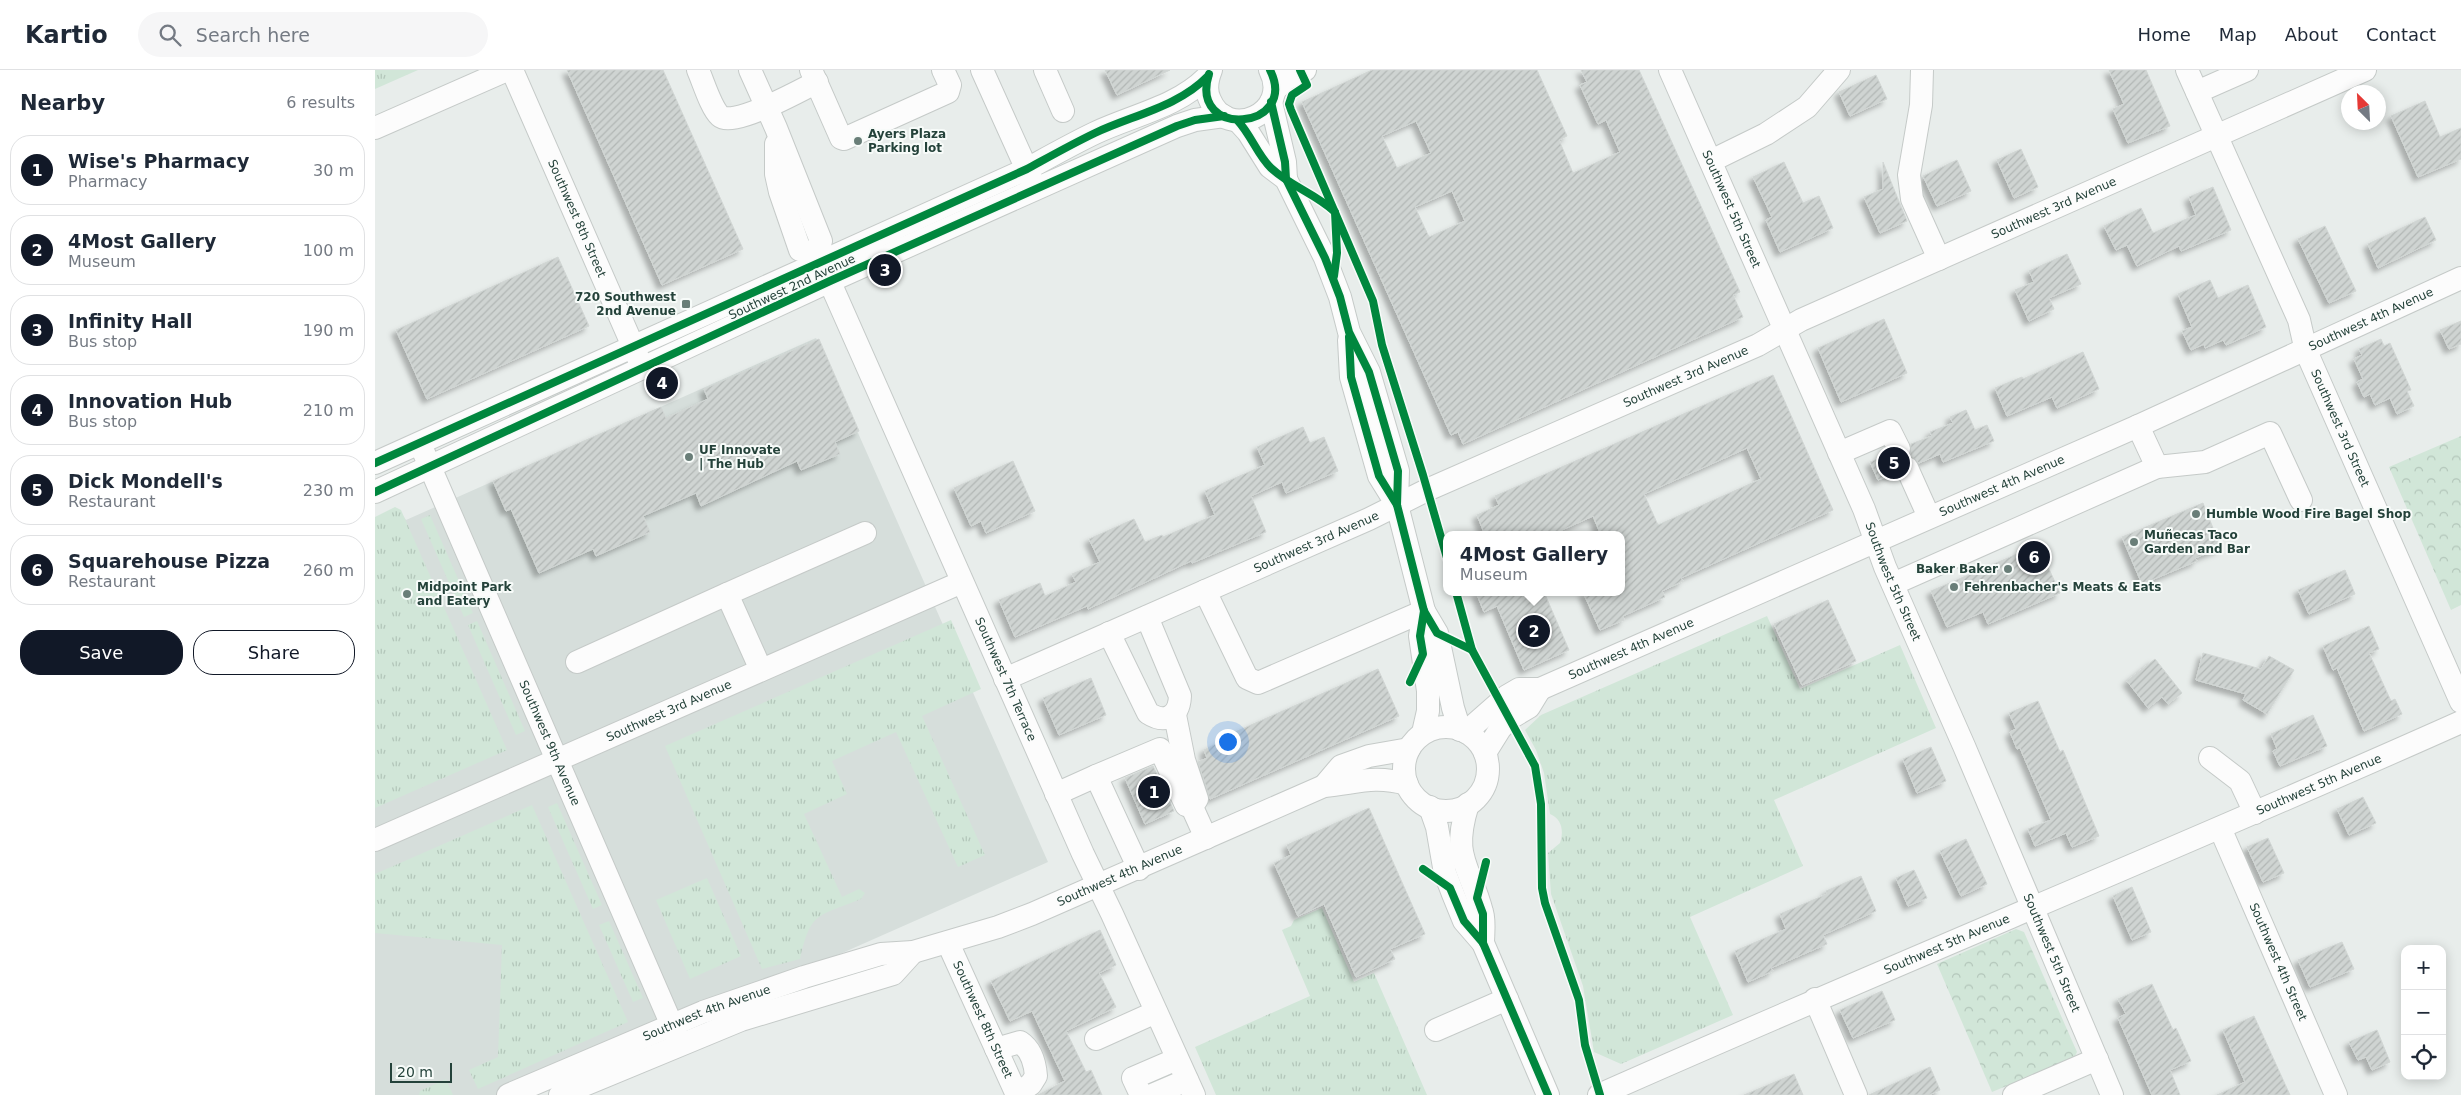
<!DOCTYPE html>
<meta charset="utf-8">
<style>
:root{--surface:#fff;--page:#f6f6f7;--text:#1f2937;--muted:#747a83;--line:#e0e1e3;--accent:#111827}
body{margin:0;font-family:"DejaVu Sans",sans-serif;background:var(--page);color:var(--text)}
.controls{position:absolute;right:15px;bottom:15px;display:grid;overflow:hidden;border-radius:10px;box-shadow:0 2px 12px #0003}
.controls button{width:45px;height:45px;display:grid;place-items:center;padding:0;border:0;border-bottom:1px solid var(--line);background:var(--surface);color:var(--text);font:25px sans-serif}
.compass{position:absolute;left:1966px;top:15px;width:45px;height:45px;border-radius:50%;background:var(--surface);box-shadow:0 2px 12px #0003;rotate:336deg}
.scale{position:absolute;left:15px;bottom:12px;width:62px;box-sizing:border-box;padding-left:5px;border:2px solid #24423a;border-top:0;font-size:14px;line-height:18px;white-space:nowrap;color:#24423a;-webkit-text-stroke:4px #f7fbf9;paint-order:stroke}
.you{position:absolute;left:852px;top:671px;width:18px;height:18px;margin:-12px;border:4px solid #fff;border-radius:50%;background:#1a73e8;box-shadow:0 0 0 8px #1a73e833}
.badge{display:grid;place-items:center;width:32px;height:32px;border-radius:50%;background:var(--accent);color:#fff;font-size:16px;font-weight:700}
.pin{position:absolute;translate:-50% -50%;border:2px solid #fff;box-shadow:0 1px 5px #0006}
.popup{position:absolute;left:1068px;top:461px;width:182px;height:65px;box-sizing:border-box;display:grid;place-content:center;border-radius:10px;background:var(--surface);filter:drop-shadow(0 1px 4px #0005);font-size:16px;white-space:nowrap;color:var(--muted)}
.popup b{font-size:19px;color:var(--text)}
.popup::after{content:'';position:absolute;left:50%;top:100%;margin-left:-10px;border:10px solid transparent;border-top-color:var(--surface)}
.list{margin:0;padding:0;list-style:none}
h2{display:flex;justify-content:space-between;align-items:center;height:65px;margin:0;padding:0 20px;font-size:21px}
h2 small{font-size:16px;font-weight:400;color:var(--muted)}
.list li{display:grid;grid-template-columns:32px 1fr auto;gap:15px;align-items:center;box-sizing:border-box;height:70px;margin:0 10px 10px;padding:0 10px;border:1px solid var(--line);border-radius:20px}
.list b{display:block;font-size:19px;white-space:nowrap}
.list p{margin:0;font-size:16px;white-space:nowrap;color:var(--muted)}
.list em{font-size:16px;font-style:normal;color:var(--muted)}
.actions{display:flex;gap:10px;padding:15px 20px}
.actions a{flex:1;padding:11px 0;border:1px solid var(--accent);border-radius:20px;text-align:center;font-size:18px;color:var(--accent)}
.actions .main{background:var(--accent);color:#fff}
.icon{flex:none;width:28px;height:28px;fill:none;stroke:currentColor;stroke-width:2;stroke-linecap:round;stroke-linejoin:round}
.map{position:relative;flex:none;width:2086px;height:1025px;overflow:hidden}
header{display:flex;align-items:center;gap:30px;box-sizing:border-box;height:70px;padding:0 25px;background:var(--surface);border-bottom:1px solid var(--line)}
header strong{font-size:24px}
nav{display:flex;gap:28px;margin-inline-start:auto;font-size:18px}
.search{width:350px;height:45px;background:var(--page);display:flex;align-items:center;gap:12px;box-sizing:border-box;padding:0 18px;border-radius:28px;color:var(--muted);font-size:19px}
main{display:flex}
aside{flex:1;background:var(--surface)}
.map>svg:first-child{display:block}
.built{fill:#d6dedb}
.grass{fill:url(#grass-tufts)}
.forest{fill:url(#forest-crowns)}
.building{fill:url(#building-hatch);stroke:#d1d6d4;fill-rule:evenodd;filter:url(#shadow)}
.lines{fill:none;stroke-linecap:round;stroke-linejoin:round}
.minor-casing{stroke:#c5cac8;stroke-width:24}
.minor{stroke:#fcfcfc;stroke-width:22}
.cycleway-casing{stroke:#f7fbf9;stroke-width:11}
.cycleway{stroke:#00873e;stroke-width:8}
.poi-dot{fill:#697e78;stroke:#f7fbf9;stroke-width:2}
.labels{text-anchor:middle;stroke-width:4;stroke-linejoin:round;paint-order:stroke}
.poi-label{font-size:12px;font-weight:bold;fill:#24423a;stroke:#f7fbf9;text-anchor:start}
.street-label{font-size:12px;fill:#24423a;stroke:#f7fbf9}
</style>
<header>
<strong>Kartio</strong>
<div class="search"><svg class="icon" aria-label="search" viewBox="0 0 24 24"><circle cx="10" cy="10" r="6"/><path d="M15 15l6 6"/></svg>Search here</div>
<nav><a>Home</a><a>Map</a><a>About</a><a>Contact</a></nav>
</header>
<main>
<aside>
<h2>Nearby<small>6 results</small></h2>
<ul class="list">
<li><span class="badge">1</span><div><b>Wise's Pharmacy</b><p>Pharmacy</p></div><em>30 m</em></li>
<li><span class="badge">2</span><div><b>4Most Gallery</b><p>Museum</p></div><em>100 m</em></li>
<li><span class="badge">3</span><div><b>Infinity Hall</b><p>Bus stop</p></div><em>190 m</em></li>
<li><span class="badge">4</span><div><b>Innovation Hub</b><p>Bus stop</p></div><em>210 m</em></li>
<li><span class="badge">5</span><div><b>Dick Mondell's</b><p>Restaurant</p></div><em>230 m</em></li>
<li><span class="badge">6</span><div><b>Squarehouse Pizza</b><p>Restaurant</p></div><em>260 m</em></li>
</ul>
<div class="actions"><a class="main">Save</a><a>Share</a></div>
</aside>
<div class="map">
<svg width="2086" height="1025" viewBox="0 0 2086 1025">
<defs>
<pattern id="grass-tufts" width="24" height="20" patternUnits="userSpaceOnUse" patternTransform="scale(1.25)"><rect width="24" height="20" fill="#d1e6d8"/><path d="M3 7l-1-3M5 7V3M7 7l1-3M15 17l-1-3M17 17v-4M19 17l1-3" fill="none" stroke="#b3c6ba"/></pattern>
<pattern id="forest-crowns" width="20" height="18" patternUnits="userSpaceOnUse" patternTransform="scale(1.25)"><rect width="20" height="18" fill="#d1e6d8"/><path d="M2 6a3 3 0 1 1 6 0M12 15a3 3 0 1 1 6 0" fill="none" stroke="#b3c6ba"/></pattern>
<pattern id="building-hatch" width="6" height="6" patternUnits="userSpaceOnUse" patternTransform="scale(1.25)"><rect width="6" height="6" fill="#cfd4d2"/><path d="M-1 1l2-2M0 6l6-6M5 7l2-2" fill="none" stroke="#b2b7b5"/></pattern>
<filter id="shadow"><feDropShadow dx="-4.5" dy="4.5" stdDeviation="2.5" flood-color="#0004"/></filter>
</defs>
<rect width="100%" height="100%" fill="#e8edeb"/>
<polygon class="built" points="441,268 673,792 146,1025 0,1025 0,459 28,446 31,450"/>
<g class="grass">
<polygon points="0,0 43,0 0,19"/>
<polygon points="20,437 26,440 132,680 0,738 0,447"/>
<polygon points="55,445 98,543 89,547 46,449"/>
<path d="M1392,546L1425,619L1525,575L1561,658L1399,730L1428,796L1315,847L1358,945L1246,994L1219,982L1208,916L1176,824L1173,783L1185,773C1189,761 1187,749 1175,744L1169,703L1161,680L1150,660L1166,645Z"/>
<path d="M576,550L606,619L547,646L610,785L583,797L521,662L457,691L472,724L429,744L467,827L484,819L490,823L486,829C442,847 436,841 425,889L387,899L290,676Z"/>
<polygon points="102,551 150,661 141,665 93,555"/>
<polygon points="182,733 227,835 218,839 173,737"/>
<polygon points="157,735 253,952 103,1019 94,1000 123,987 127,875 0,863 0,804"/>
<polygon points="332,808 366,886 315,909 281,830"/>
<polygon points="947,838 979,912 999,903 1052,1025 841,1025 820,977 935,926 907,860 916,856 919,850"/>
<polygon points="234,851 268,928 258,932 224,855"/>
<polygon points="71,1009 78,1025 44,1025 45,1021"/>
</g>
<g class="forest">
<polygon points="2086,366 2086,535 2076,540 2014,397"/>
<polygon points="1641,859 1649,862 1702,982 1699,988 1617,1022 1562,894"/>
</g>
<g class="building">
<polygon points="192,0 288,0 368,179 287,215"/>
<polygon points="730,0 795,0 742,25"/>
<path d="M997,0H1162L1192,66L1184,70L1198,103L1245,82L1231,50L1223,54L1205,15L1212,12L1206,0H1264L1365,222L1358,225L1368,247L1088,374L1083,362L1076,365L927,32ZM1041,51L1056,83L1022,98L1007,66ZM1077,121L1090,151L1054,167L1040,137Z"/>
<polygon points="1734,0 1771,0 1795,56 1753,73 1738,39 1749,34"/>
<polygon points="1501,5 1512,29 1475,46 1464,22"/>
<polygon points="2050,31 2065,67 2086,58 2086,89 2043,107 2016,46"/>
<polygon points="1646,79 1663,117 1639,128 1622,90"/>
<polygon points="1582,90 1596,121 1562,136 1548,106"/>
<polygon points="1409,92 1428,133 1444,126 1458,158 1405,182 1391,150 1397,147 1378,107"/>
<polygon points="1508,92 1532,151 1505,163 1489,127 1508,119"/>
<polygon points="1838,117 1856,160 1806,181 1804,176 1762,196 1752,175 1741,180 1729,156 1766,138 1778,163 1821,145 1814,127"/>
<polygon points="2050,147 2061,170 2003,198 1993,174"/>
<polygon points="1950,156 1981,221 1954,233 1923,169"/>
<polygon points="1692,184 1706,214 1674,228 1679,239 1654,251 1640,220 1659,212 1654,201"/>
<polygon points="183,187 214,256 52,329 21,260"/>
<polygon points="1835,210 1843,228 1873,215 1891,257 1851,275 1848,270 1830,278 1829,274 1816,280 1807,261 1817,257 1803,224"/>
<polygon points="1509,249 1532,303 1466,332 1443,278"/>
<polygon points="2086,251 2086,274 2074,279 2065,260"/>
<polygon points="444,269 484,361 460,372 465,384 426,400 422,391 326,436 321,423 268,446 275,462 221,486 218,479 164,503 136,439 131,441 118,411 286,337 291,348 333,329 329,319"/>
<polygon points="2006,269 2009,276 2015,273 2036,320 2032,321 2039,336 2022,344 2015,328 2000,335 1995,324 1989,327 1982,312 1988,309 1979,289 1987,285 1984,279"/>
<polygon points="1708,282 1724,319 1682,338 1677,327 1632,346 1620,318 1647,307 1648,309"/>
<path d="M1398,305L1458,440L1306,508L1308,511L1287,521L1290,527L1248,546L1249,550L1225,560L1208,522H1246V465H1226L1218,446L1176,465H1110L1102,445L1124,435L1120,426ZM1372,378L1386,409L1283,455L1269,424Z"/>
<polygon points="1591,340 1600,360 1612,355 1619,371 1568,392 1565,384 1544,393 1535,386 1536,374 1557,366 1555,362 1578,353 1575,347"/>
<polygon points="928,357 935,373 949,367 963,401 911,423 907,412 876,426 891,462 817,493 816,491 713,539 712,536 640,567 624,530 665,513 670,526 701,512 697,504 725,492 714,469 759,449 770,472 787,465 788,467 840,445 830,421 890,395 882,377"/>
<polygon points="1512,385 1521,391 1520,403 1503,410 1495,392"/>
<polygon points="638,391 660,441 611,463 606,451 596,456 579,418"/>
<polygon points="1828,433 1846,478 1820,488 1822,491 1767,514 1747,467"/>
<polygon points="1663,475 1685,523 1613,554 1608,542 1572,557 1556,521"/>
<polygon points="1970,500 1980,524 1934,544 1923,520"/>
<polygon points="1101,522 1169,522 1194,580 1149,600 1122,536 1109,542"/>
<polygon points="1453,530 1481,591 1427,615 1399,554"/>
<polygon points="1994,556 2004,579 1994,583 2016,631 2020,629 2027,644 1989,661 1962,598 1958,600 1948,576"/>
<polygon points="1828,583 1886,599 1894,586 1919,600 1892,644 1868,630 1871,624 1821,610"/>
<polygon points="1780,589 1807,623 1793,634 1787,627 1773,638 1752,611"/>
<polygon points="1003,599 1024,646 835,729 823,692 832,688 829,680 848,670 847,668 851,666"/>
<polygon points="716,608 731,645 684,665 668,628"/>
<polygon points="1663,631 1685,682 1688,680 1724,766 1697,777 1691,763 1660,776 1653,759 1676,750 1645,678 1642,679 1635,662 1641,659 1634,643"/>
<polygon points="1938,645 1952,676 1905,696 1898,681 1902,679 1896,664"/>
<polygon points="1556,677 1571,711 1542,723 1528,689"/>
<polygon points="778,696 799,741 770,754 750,708"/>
<polygon points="1988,727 2001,753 1974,765 1962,739"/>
<polygon points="994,738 1050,864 1015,879 1020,889 981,907 949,834 923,846 899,793 916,785 912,775"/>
<polygon points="1893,768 1909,803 1888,812 1872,777"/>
<polygon points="1591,769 1612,814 1586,826 1565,781"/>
<polygon points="1539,800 1552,828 1533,836 1521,808"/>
<polygon points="1486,806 1501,841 1448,865 1452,874 1396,898 1398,901 1373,912 1360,881 1411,859 1405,844 1452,824 1451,821"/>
<polygon points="1757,817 1776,862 1757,870 1738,826"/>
<polygon points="725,860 741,895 724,903 741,937 691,961 711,1002 716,1000 727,1025 663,1025 690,1011 657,941 635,951 616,911"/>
<polygon points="1967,872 1979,899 1935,917 1923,890"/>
<polygon points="1777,914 1798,960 1801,958 1816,991 1795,1000 1805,1025 1777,1025 1743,948 1751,944 1743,929"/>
<polygon points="1507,921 1520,950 1478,968 1465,940"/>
<polygon points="1879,946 1915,1025 1842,1025 1870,1012 1848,960"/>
<polygon points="2002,960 2015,992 1997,1000 1991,987 1983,990 1974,972"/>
<polygon points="1555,997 1565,1020 1554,1025 1494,1025"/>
<polygon points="1419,1004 1428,1025 1369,1025"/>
</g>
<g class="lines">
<defs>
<g id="minor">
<path id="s1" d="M137,0L264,290"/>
<path d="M323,0C328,11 336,38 345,46C358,58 426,20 442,12"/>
<path id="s2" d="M375,0L401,58L446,171L442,183L708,784L737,844L819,1025"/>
<polyline points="436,0 466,68 469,69 573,22 575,15 568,0"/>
<polyline points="607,0 658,113"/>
<polyline points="670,0 688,41"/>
<path d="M836,0C832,10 830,20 835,30C852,72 917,43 895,0"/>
<path id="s3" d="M1295,0L1489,439L1510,497L1589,676L1737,1025"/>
<polyline points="1547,0 1546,35 1534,105 1537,129 1564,189"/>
<path id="s4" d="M1812,0L1924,250L1931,281L2086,632"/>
<polyline points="900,20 911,9 930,0"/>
<polyline points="1822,22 1872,0"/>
<polyline points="896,32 910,92 911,109"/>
<polyline points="863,51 873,62 895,97 911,109 950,188 965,227 974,262 994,302 1023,401 1022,435 1049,541 1062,563 1078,638 1085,660"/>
<polyline points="0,58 132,0"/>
<polyline points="401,74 401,104 405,122 425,180 442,183"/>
<polyline points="1336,91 1391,64 1432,37 1464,0"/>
<polyline points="974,270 976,307 1004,406 1022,435"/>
<polyline points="1763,356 1782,397"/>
<path id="s5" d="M49,383L305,974"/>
<polyline points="1464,383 1515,361 1524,379"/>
<path d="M0,393L652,99C674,87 697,74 720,63C758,45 803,37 833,6"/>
<polyline points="1532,398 1554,447"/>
<polyline points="0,422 455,211 802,56 820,50 849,46"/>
<polyline points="1518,514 1782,397 1830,392 1895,363 1926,430"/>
<polyline points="830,521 872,608 883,613 1049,541"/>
<polyline points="352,524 490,463"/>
<path d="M734,563L773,643C790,654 804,647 805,626L772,547"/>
<polyline points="202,592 352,524 386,600"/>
<path id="s6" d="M630,609L994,449L1052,420L1383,275L1426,250L1990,0"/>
<polyline points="800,645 809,690 822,729 817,737 831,768"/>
<circle cx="1071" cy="699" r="42"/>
<path id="s7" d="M1091,662L1132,626L1144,619H1165L1763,356L2086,208"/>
<polyline points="1048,663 1053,641 1053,621 1045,566 1049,541"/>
<polyline points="1110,683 1125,659 1134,649 1154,637 1165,619"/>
<polyline points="1835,688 1865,711 1880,743"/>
<polyline points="721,706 785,679 811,735 817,737"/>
<polyline points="949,716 966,696 994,686 1034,679"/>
<polyline points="681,724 721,706 764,799"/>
<path d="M1093,734C1076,788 1094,793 1107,842C1110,852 1108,864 1108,873"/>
<polyline points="1055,737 1062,757 1070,803 1078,824 1089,851 1108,873 1173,1025"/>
<path id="s8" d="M1845,758L1961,1025"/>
<path id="s9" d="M0,770L587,512"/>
<path id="s10" d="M573,873L642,1025"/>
<polyline points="1440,929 1481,1025"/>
<polyline points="1061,960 1132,929"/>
<polyline points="721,969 781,942"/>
<path d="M621,979L645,972C657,980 660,993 661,1006L656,1014L642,1024"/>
<path id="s11" d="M133,1025L328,942L429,907L506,884L538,882L623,857L657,844L949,716C982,713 998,705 1032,714"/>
<polyline points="185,1025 366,950 518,904 538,882"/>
<polyline points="766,1025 758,1008 802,989"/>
<polyline points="777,1025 812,1010"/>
<path id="s12" d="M1224,1025C1510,898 1800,780 2086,652"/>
<polyline points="1639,1025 1722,989"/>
</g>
</defs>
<use href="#minor" class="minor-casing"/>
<use href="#minor" class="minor"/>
<defs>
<g id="cycleway">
<polyline points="925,0 932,15 917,25 914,34 916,40 998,231 1007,275 1048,405 1072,488"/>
<path d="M834,4C813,70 925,60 895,0"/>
<polyline points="896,32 910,92 911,109 950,188 965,227 974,262 994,302 1023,401 1022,435 1049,541 1062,563 1097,580"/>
<path d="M863,51C876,65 883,86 896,98C915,116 941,124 960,142L962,183L959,206"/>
<polyline points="974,267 976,307 1004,406 1022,435"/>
<path d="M0,393L652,99C674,87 697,74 720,63C758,45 803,37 833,6"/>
<polyline points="0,422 455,211 802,56 820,50 849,46"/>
<polyline points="1081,522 1097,580 1160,696 1166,734 1167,818 1170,833 1204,930 1210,975 1225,1025"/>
<polyline points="1035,612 1048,584 1045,566 1049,541"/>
<polyline points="1048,799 1075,818 1089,851 1108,873 1173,1025"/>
<polyline points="1108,873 1108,844 1102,828 1111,792"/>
</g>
</defs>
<use href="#cycleway" class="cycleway-casing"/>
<use href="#cycleway" class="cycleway"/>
</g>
<g class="poi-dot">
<circle cx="483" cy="71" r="5"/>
<rect x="306" y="229" width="10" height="10" rx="2.5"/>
<circle cx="314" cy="387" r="5"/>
<circle cx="1821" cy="444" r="5"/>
<circle cx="1759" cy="472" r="5"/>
<circle cx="1633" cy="499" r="5"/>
<circle cx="1579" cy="517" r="5"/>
<circle cx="32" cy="524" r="5"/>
</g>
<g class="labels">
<g class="poi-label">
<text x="493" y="68">Ayers Plaza<tspan x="493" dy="14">Parking lot</tspan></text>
<text x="301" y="231" text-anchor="end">720 Southwest<tspan x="301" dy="14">2nd Avenue</tspan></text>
<text x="324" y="384">UF Innovate<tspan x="324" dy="14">| The Hub</tspan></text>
<text x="1831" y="448">Humble Wood Fire Bagel Shop</text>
<text x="1769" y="469">Muñecas Taco<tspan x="1769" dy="14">Garden and Bar</tspan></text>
<text x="1623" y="503" text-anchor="end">Baker Baker</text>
<text x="42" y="521">Midpoint Park<tspan x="42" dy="14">and Eatery</tspan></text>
<text x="1589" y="521">Fehrenbacher's Meats &amp; Eats</text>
</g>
<g class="street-label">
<text dy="4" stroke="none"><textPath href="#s6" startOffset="1150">Southwest 3rd Avenue</textPath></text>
<text dy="4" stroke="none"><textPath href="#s3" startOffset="152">Southwest 5th Street</textPath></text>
<text dy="4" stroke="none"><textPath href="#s1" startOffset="162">Southwest 8th Street</textPath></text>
<text transform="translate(417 217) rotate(-25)" y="4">Southwest 2nd Avenue</text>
<text dy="4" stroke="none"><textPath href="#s7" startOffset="999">Southwest 4th Avenue</textPath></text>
<text dy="4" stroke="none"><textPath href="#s6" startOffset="745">Southwest 3rd Avenue</textPath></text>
<text dy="4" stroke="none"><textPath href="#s4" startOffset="390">Southwest 3rd Street</textPath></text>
<text dy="4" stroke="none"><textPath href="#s7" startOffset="594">Southwest 4th Avenue</textPath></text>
<text dy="4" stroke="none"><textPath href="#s6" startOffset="340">Southwest 3rd Avenue</textPath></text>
<text dy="4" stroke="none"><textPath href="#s3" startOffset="558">Southwest 5th Street</textPath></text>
<text dy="4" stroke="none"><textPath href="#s7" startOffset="189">Southwest 4th Avenue</textPath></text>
<text dy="4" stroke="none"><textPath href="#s2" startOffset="664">Southwest 7th Terrace</textPath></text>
<text dy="4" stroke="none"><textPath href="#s9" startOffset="321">Southwest 3rd Avenue</textPath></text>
<text dy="4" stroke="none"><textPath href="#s5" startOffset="316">Southwest 9th Avenue</textPath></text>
<text dy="4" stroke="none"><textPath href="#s12" startOffset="784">Southwest 5th Avenue</textPath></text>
<text dy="4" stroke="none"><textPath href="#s11" startOffset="652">Southwest 4th Avenue</textPath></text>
<text dy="4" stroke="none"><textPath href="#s12" startOffset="379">Southwest 5th Avenue</textPath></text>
<text dy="4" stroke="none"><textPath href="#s3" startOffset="962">Southwest 5th Street</textPath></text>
<text dy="4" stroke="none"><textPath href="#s8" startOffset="146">Southwest 4th Street</textPath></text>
<text dy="4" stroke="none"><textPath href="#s11" startOffset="215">Southwest 4th Avenue</textPath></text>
<text dy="4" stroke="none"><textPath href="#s10" startOffset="84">Southwest 8th Street</textPath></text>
</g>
</g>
</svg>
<div class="controls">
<button>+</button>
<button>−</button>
<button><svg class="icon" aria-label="locate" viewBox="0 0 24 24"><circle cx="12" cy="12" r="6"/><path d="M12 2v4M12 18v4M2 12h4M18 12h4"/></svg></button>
</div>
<svg class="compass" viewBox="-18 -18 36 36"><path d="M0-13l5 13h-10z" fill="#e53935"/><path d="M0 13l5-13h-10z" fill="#747a83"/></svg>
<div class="scale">20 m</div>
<div class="you"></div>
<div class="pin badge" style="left:779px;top:722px">1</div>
<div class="pin badge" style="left:1159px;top:561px">2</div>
<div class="popup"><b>4Most Gallery</b>Museum</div>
<div class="pin badge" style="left:510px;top:200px">3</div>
<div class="pin badge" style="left:287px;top:313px">4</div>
<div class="pin badge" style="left:1519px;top:393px">5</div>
<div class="pin badge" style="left:1659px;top:487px">6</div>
</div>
</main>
